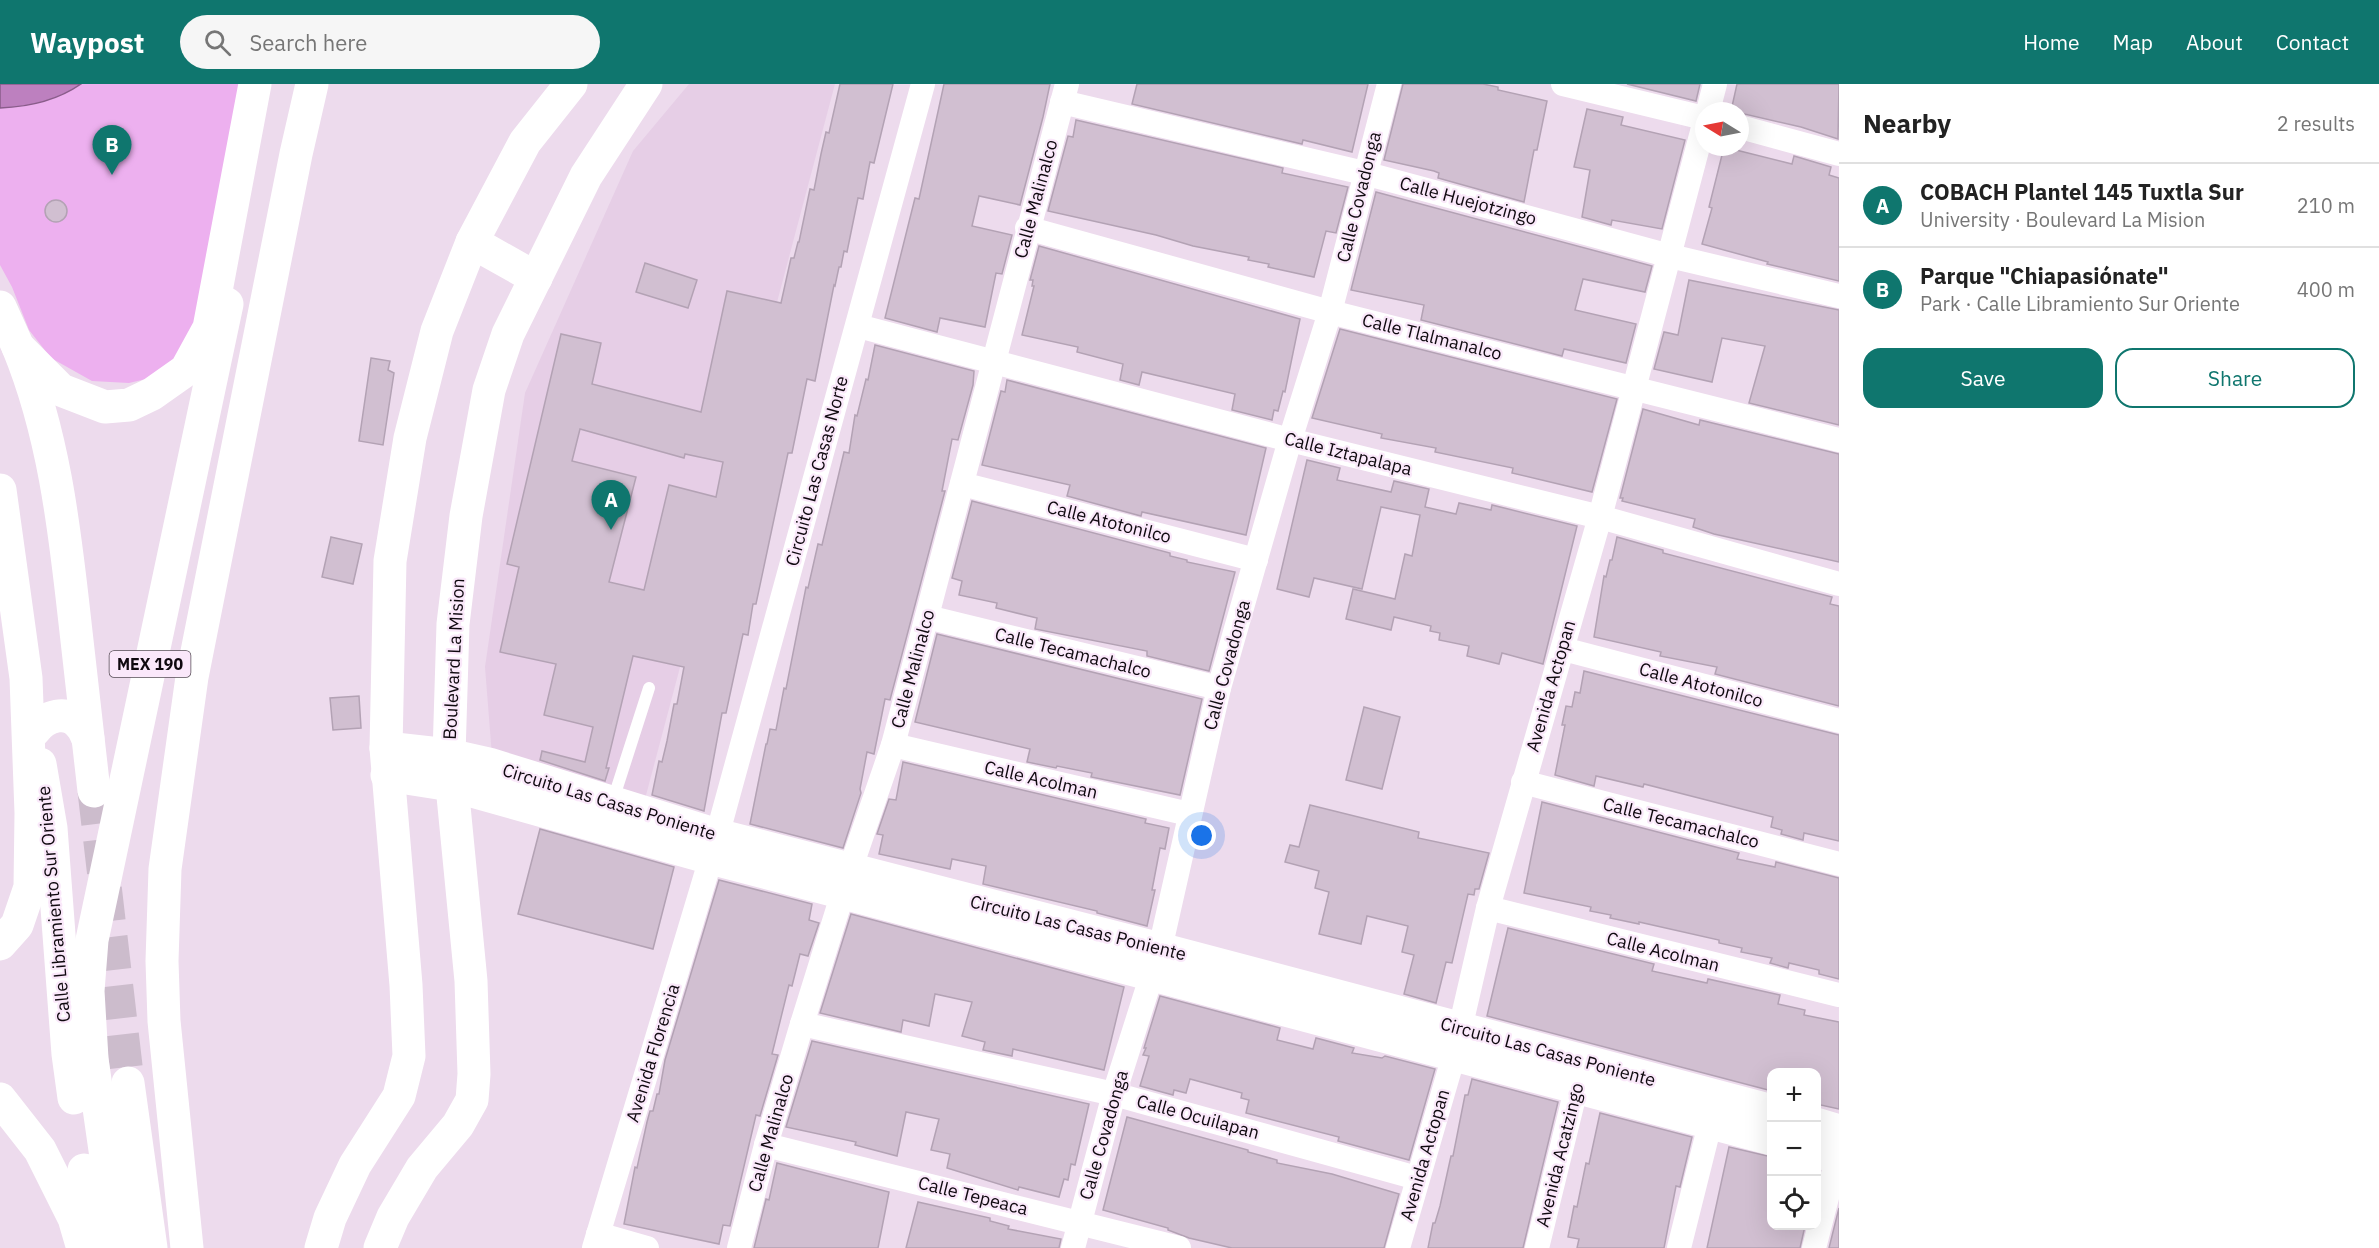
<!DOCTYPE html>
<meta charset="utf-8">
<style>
:root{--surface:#fff;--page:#f6f6f6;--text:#222;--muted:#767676;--line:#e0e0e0;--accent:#0f766e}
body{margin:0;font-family:"IBM Plex Sans",sans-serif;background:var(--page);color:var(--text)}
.controls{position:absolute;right:18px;bottom:18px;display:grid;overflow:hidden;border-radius:12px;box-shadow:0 6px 24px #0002}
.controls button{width:54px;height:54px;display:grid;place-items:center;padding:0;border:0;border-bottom:2px solid var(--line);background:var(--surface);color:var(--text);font:30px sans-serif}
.compass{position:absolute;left:1695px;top:18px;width:54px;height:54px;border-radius:50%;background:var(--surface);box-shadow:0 6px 24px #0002;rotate:280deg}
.you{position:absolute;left:1202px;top:752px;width:21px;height:21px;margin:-15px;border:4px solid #fff;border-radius:50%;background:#1a73e8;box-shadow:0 0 0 9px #1a73e833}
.badge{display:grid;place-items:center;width:39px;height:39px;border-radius:50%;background:var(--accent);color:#fff;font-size:20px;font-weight:700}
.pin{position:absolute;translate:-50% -50px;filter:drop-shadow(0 2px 3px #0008)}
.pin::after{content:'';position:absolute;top:32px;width:21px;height:18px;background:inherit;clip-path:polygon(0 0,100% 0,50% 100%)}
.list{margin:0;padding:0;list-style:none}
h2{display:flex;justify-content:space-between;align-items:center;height:78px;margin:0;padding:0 24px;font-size:26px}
h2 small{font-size:20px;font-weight:400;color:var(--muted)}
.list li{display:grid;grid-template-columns:39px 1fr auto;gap:18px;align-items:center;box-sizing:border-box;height:84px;padding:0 24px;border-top:2px solid var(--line)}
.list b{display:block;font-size:22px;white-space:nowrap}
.list p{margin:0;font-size:20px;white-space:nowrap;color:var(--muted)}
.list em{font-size:20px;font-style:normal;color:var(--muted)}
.actions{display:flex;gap:12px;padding:18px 24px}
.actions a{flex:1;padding:14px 0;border:2px solid var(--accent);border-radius:18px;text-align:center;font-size:21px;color:var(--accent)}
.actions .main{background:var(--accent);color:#fff}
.icon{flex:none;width:33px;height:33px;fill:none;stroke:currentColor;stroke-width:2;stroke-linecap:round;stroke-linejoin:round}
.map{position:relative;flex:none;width:1839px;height:1164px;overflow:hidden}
header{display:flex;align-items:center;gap:36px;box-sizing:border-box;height:84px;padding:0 30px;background:var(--accent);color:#fff}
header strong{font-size:28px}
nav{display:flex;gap:33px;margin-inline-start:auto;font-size:21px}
.search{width:420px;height:54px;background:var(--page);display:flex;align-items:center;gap:15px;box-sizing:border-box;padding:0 21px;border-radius:33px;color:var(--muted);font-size:22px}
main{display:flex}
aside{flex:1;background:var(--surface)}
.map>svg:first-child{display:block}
.built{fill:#e6cee6}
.green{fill:#edb0ef}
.water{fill:#bd80bf;stroke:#895c8a;stroke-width:1.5}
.building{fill:#d1bfd1;stroke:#b3a2b4;stroke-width:1.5;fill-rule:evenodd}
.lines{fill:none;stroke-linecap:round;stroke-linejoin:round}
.primary-tunnel{stroke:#ccbccc;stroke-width:33;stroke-dasharray:33 16;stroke-linecap:butt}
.lane{stroke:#fff;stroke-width:12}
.street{stroke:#fff;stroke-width:24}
.secondary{stroke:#fff;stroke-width:33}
.primary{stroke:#fff;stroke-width:33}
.highway{stroke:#fff;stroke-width:33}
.labels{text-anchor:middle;stroke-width:4.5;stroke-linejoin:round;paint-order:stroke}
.shield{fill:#fae8fa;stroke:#564c56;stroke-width:1.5}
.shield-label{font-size:16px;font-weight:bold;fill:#0f090f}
.street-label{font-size:18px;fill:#0f090f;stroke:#fae8fa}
</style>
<header>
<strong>Waypost</strong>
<div class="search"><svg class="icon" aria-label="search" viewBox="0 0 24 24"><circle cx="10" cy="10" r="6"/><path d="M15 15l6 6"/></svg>Search here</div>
<nav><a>Home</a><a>Map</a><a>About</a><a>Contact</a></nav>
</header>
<main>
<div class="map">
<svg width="1839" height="1164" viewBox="0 0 1839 1164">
<rect width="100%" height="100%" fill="#eddbed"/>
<polygon class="built" points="689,0 835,0 645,715 492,672 485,583 525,309 633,67"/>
<polygon class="green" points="0,0 243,0 192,252 163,291 129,299 92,297 51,274 29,246 12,203 0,181"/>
<path class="water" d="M0,0H81C58,16 28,23 0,24Z"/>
<g class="building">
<path d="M840,0H893L874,79L870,78L863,115L858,114L847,168L844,167L841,183H839L835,202L834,201L815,297L807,295L792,369H788L756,520H753L748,551L743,550L726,629H722L704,727L652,711L659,677L662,678L667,657L674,620H677L684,583L633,572L606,684H609L605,697L540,676L542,667L585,678L593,643L544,631L556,580L500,568L519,483L507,480L561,250L601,259L592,300L701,328L727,207L781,219L791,174H794L798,158H799L810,105L814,106L821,70L826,48L829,49ZM580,345L684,374L685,370L723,378L716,413L669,401L644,506L609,498L636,393L572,377Z"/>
<polygon points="944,0 1050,0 1043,33 1020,121 979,112 972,142 1012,151 1002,190 996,189 985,243 940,234 937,248 885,234 915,114 919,115"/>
<polygon points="1137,0 1368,0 1352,68 1303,56 1302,60 1132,20"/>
<polygon points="1403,0 1483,0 1498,3 1498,6 1547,17 1537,66 1534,66 1524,118 1438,94 1439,89 1434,87 1384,76"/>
<polygon points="1627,0 1700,0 1696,17"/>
<polygon points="1737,0 1839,0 1838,55 1801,43 1740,29 1740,27 1731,27"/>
<polygon points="1587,25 1623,33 1621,41 1685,56 1662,145 1612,136 1611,141 1582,133 1590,86 1574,83"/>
<polygon points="1076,36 1283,84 1282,89 1348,103 1336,149 1326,147 1314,193 1268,183 1269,180 1248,176 1249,173 1193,162 1156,151 1048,127 1068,52 1073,53"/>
<polygon points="1724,63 1792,80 1794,72 1831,83 1829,91 1839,94 1839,197 1767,180 1768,178 1702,160 1712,124 1709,123"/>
<polygon points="1376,108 1652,182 1645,208 1583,195 1575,226 1636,240 1626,279 1564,265 1562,272 1421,236 1424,221 1351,206"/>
<circle cx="56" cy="127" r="11"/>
<polygon points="1039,162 1300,235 1285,308 1283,307 1278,327 1274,326 1272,336 1232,326 1235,310 1142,288 1139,301 1120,296 1123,280 1077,268 1078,263 1022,251 1034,202 1032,202 1033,196 1030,196"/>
<polygon points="645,179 697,196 688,224 636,208"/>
<polygon points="1689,196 1839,226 1839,341 1749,319 1765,262 1722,254 1712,298 1654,285 1664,248 1678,251"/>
<polygon points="1340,245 1617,315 1592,408 1512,389 1513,384 1435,368 1436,364 1381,354 1382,350 1312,334"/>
<polygon points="875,261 974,287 973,301 958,356 952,355 942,407 945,407 890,616 885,615 874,670 867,668 860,705 861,709 843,764 750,740 766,660 767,660 770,645 776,646 784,604 786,605 806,503 808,504 818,460 822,461 844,368 849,369 855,331 857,332 866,295 868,296"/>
<polygon points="371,274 390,277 388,286 394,289 383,361 359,357"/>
<polygon points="1007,296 1266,364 1246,451 1142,428 1141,432 1067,412 1070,401 982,381 1001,307 1005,308"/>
<polygon points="1643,325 1699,341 1700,336 1839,370 1839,478 1714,450 1693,443 1695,435 1622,417 1623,414 1620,414"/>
<polygon points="1307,376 1340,384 1337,396 1391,408 1394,397 1429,405 1425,423 1456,430 1459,419 1491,426 1492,421 1577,442 1543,580 1502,569 1499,580 1467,572 1469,562 1439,556 1440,549 1430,547 1431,542 1394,533 1391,546 1346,535 1353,505 1395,515 1405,470 1412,472 1420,431 1381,423 1362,505 1314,494 1309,513 1277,505"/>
<polygon points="972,417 1170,469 1170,472 1187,476 1187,478 1235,488 1209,587 1147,572 1147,567 1035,545 1037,534 996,524 997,519 959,511 962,497 952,494"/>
<polygon points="331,453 362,460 353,500 322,493"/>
<polygon points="1617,453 1663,466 1663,469 1832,513 1830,520 1839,522 1839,622 1715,590 1717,583 1660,572 1661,568 1594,553 1604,492 1606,493 1610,476 1612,476"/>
<polygon points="937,550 1202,615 1180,711 1091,693 1092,689 1057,682 1056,684 1027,678 1030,665 915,638"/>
<polygon points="1584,587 1839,651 1839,757 1804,749 1803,756 1781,750 1782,746 1771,743 1773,733 1644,700 1643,703 1596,692 1594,702 1555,691 1565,641 1562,641 1566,622 1572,623 1575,608 1580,609"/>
<polygon points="359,612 361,644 333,646 330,614"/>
<polygon points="1364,623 1400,633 1382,705 1346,696"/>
<polygon points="903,678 1146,735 1145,739 1169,744 1165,765 1160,764 1152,806 1155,806 1147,842 1097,829 1097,827 983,800 986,782 952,775 950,785 879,770 883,751 877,750 889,715 896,716"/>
<polygon points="1542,718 1739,769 1737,775 1775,783 1776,778 1839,794 1839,895 1819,890 1819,886 1789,879 1788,884 1770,879 1772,874 1741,868 1742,864 1719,859 1719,856 1639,838 1639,840 1610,834 1611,831 1590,827 1591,823 1524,809"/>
<polygon points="1310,721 1419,748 1418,754 1489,769 1479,805 1475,805 1474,811 1468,810 1452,879 1446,878 1436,919 1404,910 1414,871 1402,868 1408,842 1367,832 1361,860 1319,850 1329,808 1315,804 1319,787 1285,778 1290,761 1299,763"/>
<polygon points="540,745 674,783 653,865 518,830"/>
<polygon points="719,796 812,820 809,836 819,839 808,872 800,870 792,902 789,901 772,970 778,971 760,1032 756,1031 730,1142 723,1141 719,1160 624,1140 635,1083 637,1084 647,1038 650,1027 653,1027 657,1010 659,1010 665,976"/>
<polygon points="851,830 1124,903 1104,986 1013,965 1012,972 983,966 985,958 962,952 972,918 935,910 929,942 903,936 901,948 820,929"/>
<polygon points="1508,844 1654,880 1652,887 1707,899 1708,895 1780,911 1778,920 1805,926 1804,931 1839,938 1839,1025 1816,1020 1816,988 1772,988 1772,1007 1487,932"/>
<polygon points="1160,912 1280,944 1277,956 1313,965 1316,954 1354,964 1352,969 1382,974 1385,972 1435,985 1409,1076 1338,1057 1339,1053 1246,1029 1249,1016 1241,1014 1242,1009 1190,995 1186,1009 1174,1006 1173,1011 1140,1002 1149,972 1143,971 1146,964 1144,964"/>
<polygon points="812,957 1089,1020 1075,1081 1071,1080 1068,1096 1064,1095 1059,1113 1019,1103 1018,1106 947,1084 950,1070 931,1066 939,1035 906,1028 897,1072 855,1061 856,1058 786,1043"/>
<polygon points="1472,995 1558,1018 1523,1164 1428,1164 1433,1139 1435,1139 1440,1122 1451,1072 1453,1072 1465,1011 1468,1011"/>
<polygon points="1600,1029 1692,1053 1680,1103 1676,1102 1664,1164 1577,1164 1579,1155 1568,1153 1574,1122 1577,1123 1586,1079 1589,1080"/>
<polygon points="1127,1033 1248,1066 1248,1068 1277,1076 1277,1079 1332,1090 1399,1110 1384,1164 1232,1164 1189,1154 1168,1146 1168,1144 1103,1126"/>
<polygon points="1729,1063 1772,1073 1772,1142 1805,1142 1800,1164 1707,1164"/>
<polygon points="777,1079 889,1108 878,1164 754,1164 766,1115 769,1116"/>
<polygon points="918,1118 990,1134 990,1137 1009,1142 1008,1145 1061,1155 1059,1164 906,1164"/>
<polygon points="1839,1124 1839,1164 1829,1164"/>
</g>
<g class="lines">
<polyline class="primary-tunnel" points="94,707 128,999"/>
<polyline class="lane" points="613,716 649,604"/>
<g class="street">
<polyline points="1563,0 1704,34"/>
<polyline points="1062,18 1364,89 1670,172 1839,212"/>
<polyline points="1708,27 1715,0"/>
<polyline points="1740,43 1839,70"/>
<polyline points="1027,144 1330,228 1839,356"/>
<polyline points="858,242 1290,356 1600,433 1839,500"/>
<polyline points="962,400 1256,476"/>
<polyline points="927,533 1219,604"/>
<polyline points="1563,565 1839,637"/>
<polyline points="893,661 1189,730"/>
<polyline points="1523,698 1839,780"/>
<polyline points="1488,824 1839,911"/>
<polyline points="802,940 1114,1010 1417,1094"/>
<polyline points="766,1061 1179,1164"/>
<polyline points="598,1150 647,1164"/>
<polyline points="594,1164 711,774 923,0"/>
<polyline points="739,1164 766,1061 802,940 850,786 893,661 1067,0"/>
<polyline points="1073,1164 1114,1010 1160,865 1219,604 1290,356 1330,228 1389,0"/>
<polyline points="1398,1164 1454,971 1488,824 1600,433 1704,40"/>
<polyline points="1537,1164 1580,989"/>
<polyline points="1679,1164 1714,1024"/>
<polyline points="1814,1164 1839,1067"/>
</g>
<g class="secondary">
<polyline points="472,158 536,194"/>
<polyline points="386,664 449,671 489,680 717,751 1160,865 1772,1027"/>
<polyline points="387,691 451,701 711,774 1772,1055"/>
<polyline points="1816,1040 1839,1047"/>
<polyline points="1816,1067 1839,1074"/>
<polyline points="321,1164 330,1134 355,1081 399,1012 409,972 406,901 386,664 390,477 410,354 437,247 472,158 525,58 571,0"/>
<polyline points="380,1164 393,1133 422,1084 458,1041 472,1016 474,990 471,897 449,671 453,540 466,432 489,306 508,250 586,92 646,0"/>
</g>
<g class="primary">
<path d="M18,263C53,348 64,440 74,530C81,589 87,648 94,707"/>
<path d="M34,647C45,632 68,624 81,642C84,645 86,651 88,655"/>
<polyline points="40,680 51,744 68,970 74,1014"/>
<polyline points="128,999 151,1164"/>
<polyline points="0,1015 40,1066 74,1134 81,1158"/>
<polyline points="84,1086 95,1164"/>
<polyline points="119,1164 92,975 88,907 92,856 227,220"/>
<polyline points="187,1164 164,937 162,877 165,785 192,593 296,70 312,0"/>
</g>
<g class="highway">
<polyline points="0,223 18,263 61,306 105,323 129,321 152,310 186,286 209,244 255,0"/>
<polyline points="0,406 26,594 31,729 30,803 17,841 0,860"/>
</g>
</g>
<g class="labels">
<rect class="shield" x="109.5" y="567" width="81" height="26" rx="4.5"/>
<g class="shield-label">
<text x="150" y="586">MEX 190</text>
</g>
<g class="street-label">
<text transform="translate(1359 113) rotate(-76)" y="6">Calle Covadonga</text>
<text transform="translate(1036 115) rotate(-75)" y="6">Calle Malinalco</text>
<text transform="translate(1468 117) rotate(15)" y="6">Calle Huejotzingo</text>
<text transform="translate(1432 253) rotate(14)" y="6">Calle Tlalmanalco</text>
<text transform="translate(1348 370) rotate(14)" y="6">Calle Iztapalapa</text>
<text transform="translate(817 387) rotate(-75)" y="6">Circuito Las Casas Norte</text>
<text transform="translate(1109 438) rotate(14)" y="6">Calle Atotonilco</text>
<text transform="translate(1073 569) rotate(14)" y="6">Calle Tecamachalco</text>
<text transform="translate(454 575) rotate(-87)" y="6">Boulevard La Mision</text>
<text transform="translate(1227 581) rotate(-75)" y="6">Calle Covadonga</text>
<text transform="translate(913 585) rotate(-75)" y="6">Calle Malinalco</text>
<text transform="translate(1701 601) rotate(15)" y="6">Calle Atotonilco</text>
<text transform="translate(1551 602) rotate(-74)" y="6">Avenida Actopan</text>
<text transform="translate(1041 696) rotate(13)" y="6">Calle Acolman</text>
<text transform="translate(609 718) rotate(17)" y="6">Circuito Las Casas Poniente</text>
<text transform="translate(1681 739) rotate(14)" y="6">Calle Tecamachalco</text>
<text transform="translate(54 820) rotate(-95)" y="6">Calle Libramiento Sur Oriente</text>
<text transform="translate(1078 844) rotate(14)" y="6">Circuito Las Casas Poniente</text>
<text transform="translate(1663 868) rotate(14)" y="6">Calle Acolman</text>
<text transform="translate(1548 968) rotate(15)" y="6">Circuito Las Casas Poniente</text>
<text transform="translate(653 969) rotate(-73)" y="6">Avenida Florencia</text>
<text transform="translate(1198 1033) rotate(15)" y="6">Calle Ocuilapan</text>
<text transform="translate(771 1049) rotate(-74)" y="6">Calle Malinalco</text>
<text transform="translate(1104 1051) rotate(-74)" y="6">Calle Covadonga</text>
<text transform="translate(1425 1071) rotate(-74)" y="6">Avenida Actopan</text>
<text transform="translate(1560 1071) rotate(-76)" y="6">Avenida Acatzingo</text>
<text transform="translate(973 1112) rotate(14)" y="6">Calle Tepeaca</text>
</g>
</g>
</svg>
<div class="controls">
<button>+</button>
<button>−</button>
<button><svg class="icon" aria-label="locate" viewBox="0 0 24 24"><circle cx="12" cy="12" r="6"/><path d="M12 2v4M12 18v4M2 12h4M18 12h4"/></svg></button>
</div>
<svg class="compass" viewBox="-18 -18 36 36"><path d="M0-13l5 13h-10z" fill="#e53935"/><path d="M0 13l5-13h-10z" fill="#767676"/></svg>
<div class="you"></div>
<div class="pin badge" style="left:611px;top:446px">A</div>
<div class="pin badge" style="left:112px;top:91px">B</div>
</div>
<aside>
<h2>Nearby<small>2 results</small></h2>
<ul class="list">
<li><span class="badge">A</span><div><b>COBACH Plantel 145 Tuxtla Sur</b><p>University · Boulevard La Mision</p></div><em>210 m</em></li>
<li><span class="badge">B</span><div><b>Parque &quot;Chiapasiónate&quot;</b><p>Park · Calle Libramiento Sur Oriente</p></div><em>400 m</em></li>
</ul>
<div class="actions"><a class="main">Save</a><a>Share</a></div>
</aside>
</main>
